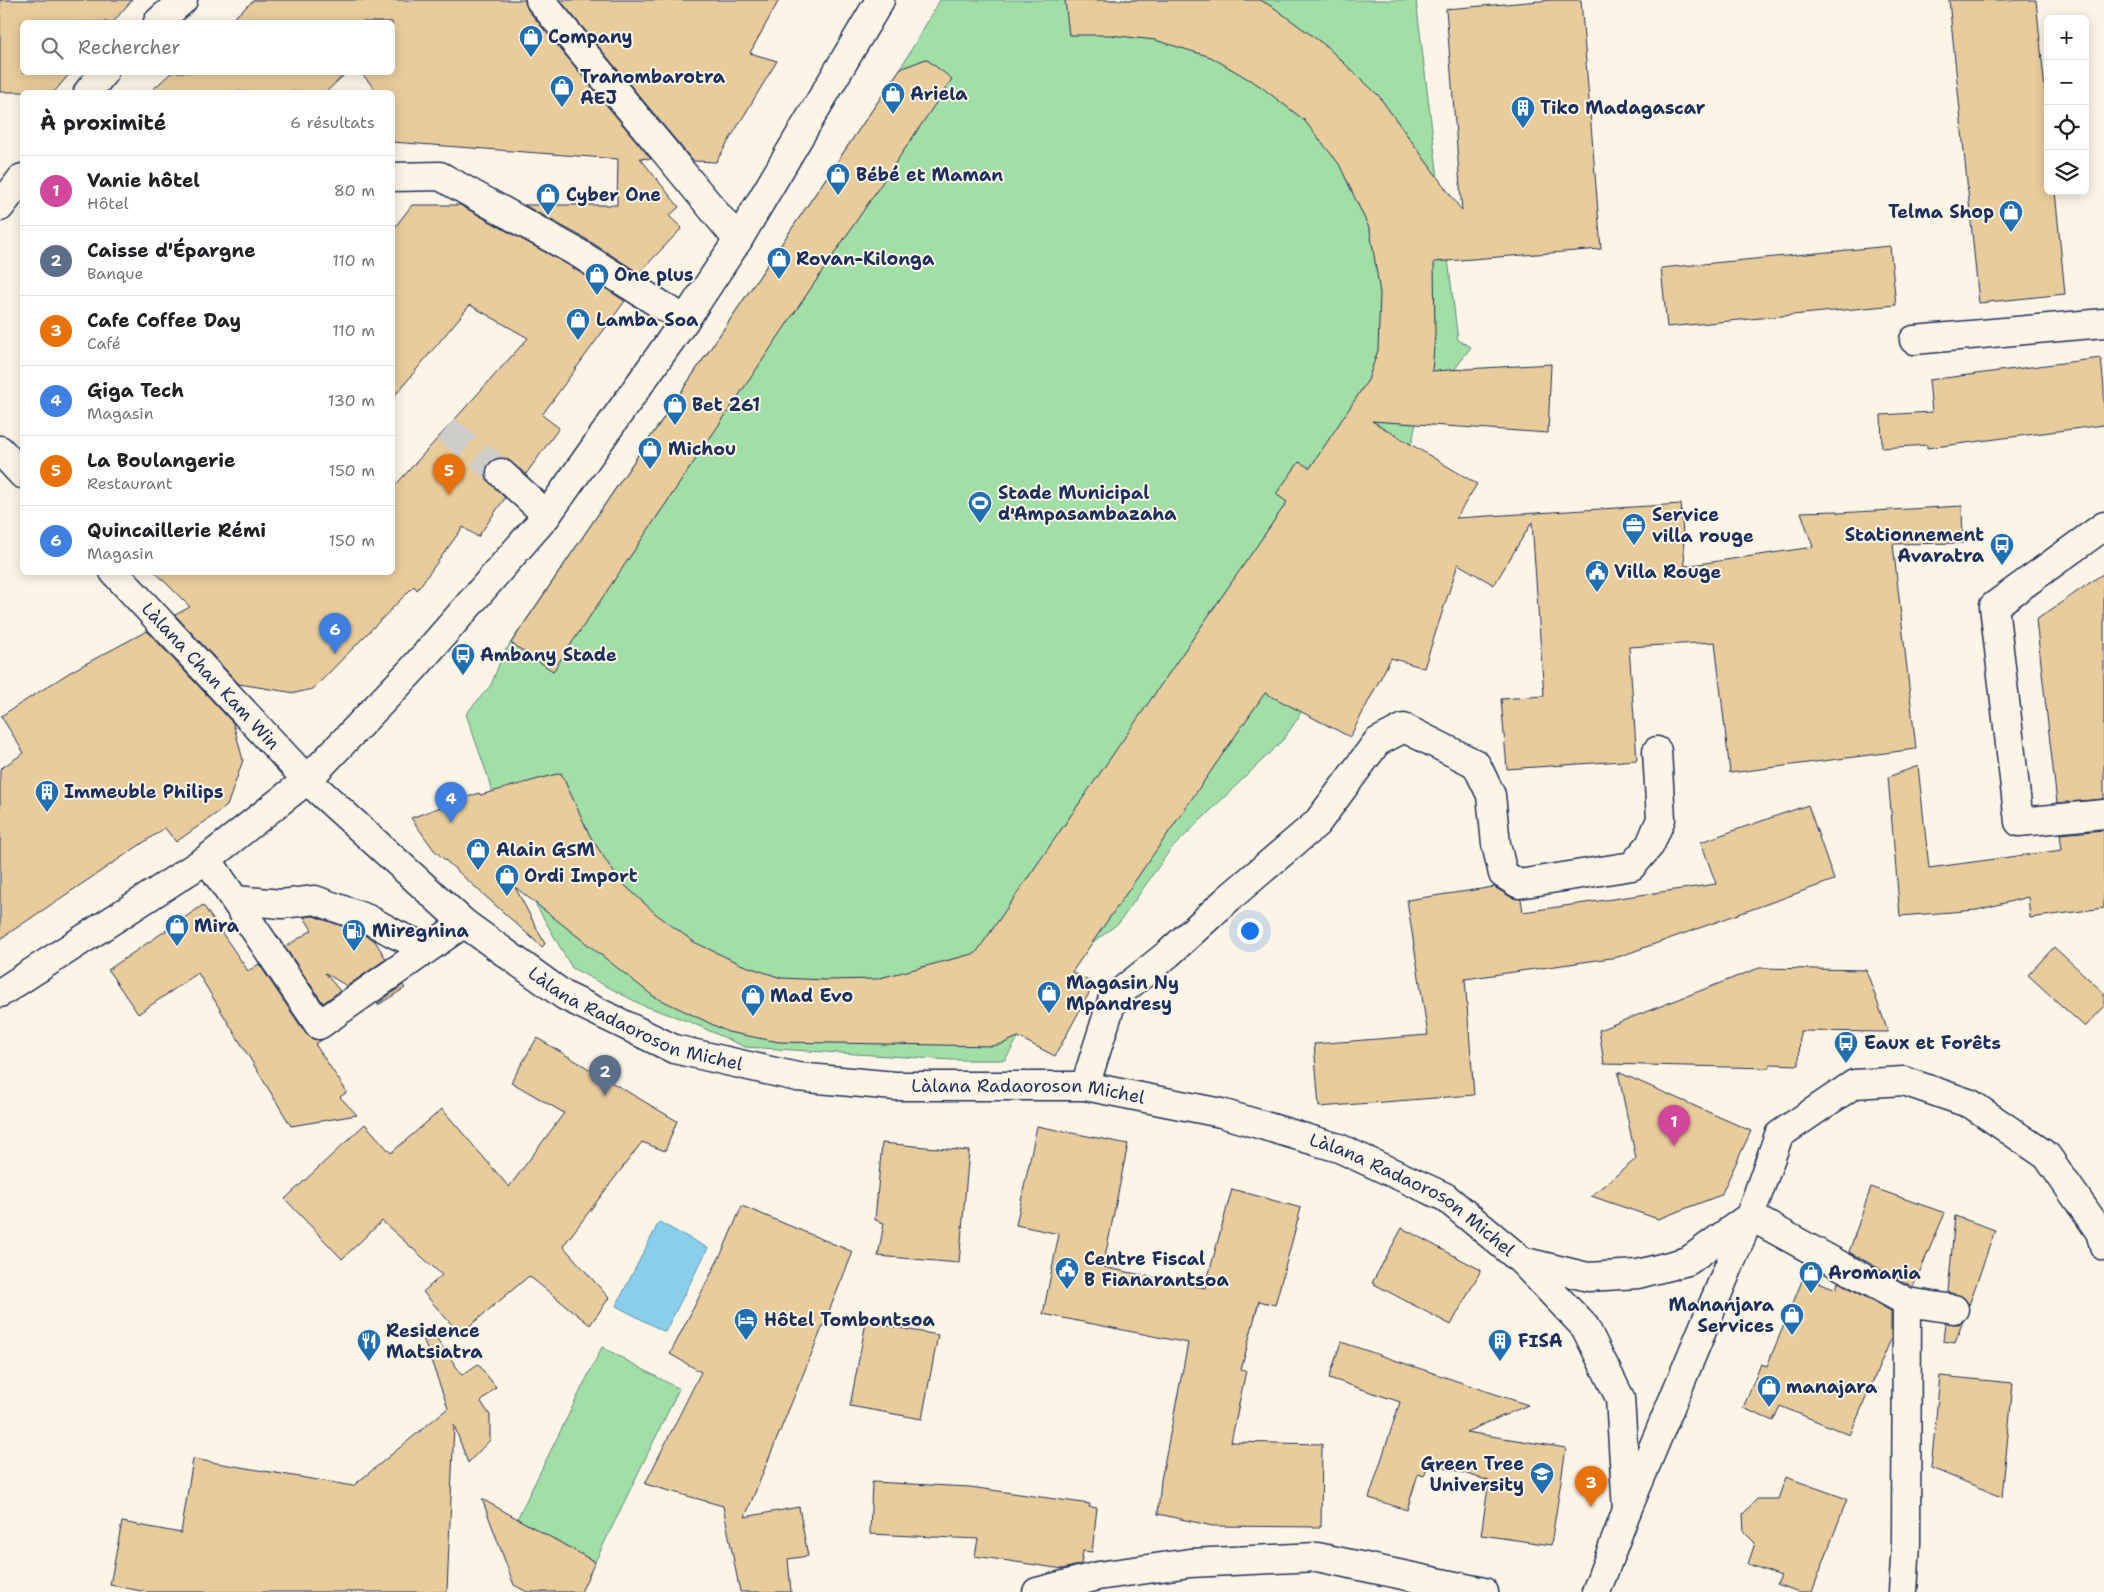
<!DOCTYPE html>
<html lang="fr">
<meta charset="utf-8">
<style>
:root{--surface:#fff;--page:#f2f2f2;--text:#202124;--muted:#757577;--line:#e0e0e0;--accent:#1f6fb2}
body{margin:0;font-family:"Shantell Sans",sans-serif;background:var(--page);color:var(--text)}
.controls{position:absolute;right:15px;top:15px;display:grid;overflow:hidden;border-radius:8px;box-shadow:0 2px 12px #0003}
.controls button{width:45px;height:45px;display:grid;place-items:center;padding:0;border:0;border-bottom:1px solid var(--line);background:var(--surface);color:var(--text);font:25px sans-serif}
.you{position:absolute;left:1249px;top:930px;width:18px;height:18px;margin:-12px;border:4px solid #fff;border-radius:50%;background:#1a73e8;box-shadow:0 0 0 8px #1a73e833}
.badge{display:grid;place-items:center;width:32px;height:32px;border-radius:50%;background:var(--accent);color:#fff;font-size:16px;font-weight:700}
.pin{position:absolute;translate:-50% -41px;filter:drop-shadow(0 1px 2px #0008)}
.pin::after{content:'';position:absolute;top:26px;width:18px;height:15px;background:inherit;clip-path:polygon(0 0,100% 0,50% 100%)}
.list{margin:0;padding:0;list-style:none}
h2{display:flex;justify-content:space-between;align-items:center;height:65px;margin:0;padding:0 20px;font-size:21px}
h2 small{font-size:16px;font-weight:400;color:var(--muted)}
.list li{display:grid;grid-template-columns:32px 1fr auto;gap:15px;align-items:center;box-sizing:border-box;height:70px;padding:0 20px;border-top:1px solid var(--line)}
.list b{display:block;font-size:19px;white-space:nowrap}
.list p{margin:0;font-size:16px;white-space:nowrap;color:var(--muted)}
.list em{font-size:16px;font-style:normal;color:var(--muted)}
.icon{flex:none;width:28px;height:28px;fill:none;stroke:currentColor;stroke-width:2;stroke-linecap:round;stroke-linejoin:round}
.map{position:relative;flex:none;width:2104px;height:1592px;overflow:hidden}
.search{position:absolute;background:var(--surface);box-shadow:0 2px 12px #0003;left:20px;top:20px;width:375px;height:55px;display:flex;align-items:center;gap:12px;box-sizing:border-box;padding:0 18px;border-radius:8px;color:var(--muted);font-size:19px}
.panel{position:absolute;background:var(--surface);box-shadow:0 2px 12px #0003;left:20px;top:90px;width:375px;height:485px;border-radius:8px}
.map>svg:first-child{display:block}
.green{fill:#a2dfa6;stroke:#5e8782}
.water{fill:#89cfeb;stroke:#5d8fb3}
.building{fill:#e9cc9c;stroke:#1b2f5e}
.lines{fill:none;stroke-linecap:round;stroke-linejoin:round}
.minor-tunnel{stroke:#cfcdca;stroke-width:28;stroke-dasharray:28 14;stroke-linecap:butt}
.minor-casing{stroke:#1b2f5e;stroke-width:31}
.minor{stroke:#fcf5e5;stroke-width:28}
.labels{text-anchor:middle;stroke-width:4;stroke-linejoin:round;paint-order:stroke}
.poi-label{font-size:18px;font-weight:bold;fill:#1b2f5e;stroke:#fcf5e5;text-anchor:start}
.street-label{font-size:18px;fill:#1b2f5e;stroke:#fcf5e5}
</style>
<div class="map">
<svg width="2104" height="1592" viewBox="0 0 2104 1592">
<rect width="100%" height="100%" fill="#fcf5e5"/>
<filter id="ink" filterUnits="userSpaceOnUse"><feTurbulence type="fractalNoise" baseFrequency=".02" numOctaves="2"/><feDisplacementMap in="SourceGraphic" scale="10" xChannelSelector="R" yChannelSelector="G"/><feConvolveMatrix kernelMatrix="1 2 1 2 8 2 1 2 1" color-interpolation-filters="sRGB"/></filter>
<g filter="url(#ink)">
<g class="green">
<polygon points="940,0 1416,0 1458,340 1471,347 1416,423 1412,442 1361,512 1376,537 1298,718 1283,740 1170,850 1119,923 1060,967 1005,1060 952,1060 745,1047 690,1022 642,1005 572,968 511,861 487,774 466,714 491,685 503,654 900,69"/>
<polygon points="602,1347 679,1389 595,1562 517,1519"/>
</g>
<polygon class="water" points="659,1222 708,1248 665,1332 616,1306"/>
<g class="building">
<polygon points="0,0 132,0 113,22 22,22 22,72 71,72 54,92 0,92"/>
<polygon points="254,0 525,0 528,10 651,159 640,158 679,207 669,216 682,228 639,273 586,239 524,205 617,205 618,159 392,142 392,92 378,92 360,72 392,72 392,22 229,22"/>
<polygon points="560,0 779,0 750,53 777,61 716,162 693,161"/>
<polygon points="1065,0 1260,0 1273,7 1326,46 1378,95 1462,211 1446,9 1552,0 1581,0 1601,249 1434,262 1435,334 1432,371 1551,364 1548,433 1372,421 1477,484 1456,518 1681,504 1685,566 1813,547 1801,512 1838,511 1838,513 1962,506 1963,543 1893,544 1916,749 1730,773 1715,642 1629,647 1637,760 1507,769 1501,699 1544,696 1532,522 1494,585 1458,564 1424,668 1391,658 1350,737 1265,693 1072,972 1094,984 1055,1056 1018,1037 1002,1044 992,1046 779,1042 728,1032 653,996 515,887 545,944 542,947 434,850 411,818 479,793 480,795 561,773 590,836 619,880 656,914 694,942 740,964 781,978 826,980 876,979 976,953 1287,502 1276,494 1299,462 1310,468 1368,380 1378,350 1380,293 1370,230 1339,164 1304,120 1260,86 1211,57 1155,40 1110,35 1069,35"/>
<polygon points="1949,0 2036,0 2048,120 2048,191 2055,191 2065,294 1979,303"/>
<polygon points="926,59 952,79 553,671 511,643 900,69"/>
<polygon points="172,72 347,72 326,92 150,92"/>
<polygon points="412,205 460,205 570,266 625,301 542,415 559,428 526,474 505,458 496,458 489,463 486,470 486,478 505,498 478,537 463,527 417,590 414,586 313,689 295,693 239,684 175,615 190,607 155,572 392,572 392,489 528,338 470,305 392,399 392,231"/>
<polygon points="1890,246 1896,305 1667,327 1661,268"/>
<polygon points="2101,358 2104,388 2104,425 1927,448 1927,445 1882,448 1881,415 1932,412 1929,380"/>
<polygon points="2104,573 2104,799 2057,803 2036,620"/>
<polygon points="147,631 233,723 243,760 227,806 176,842 165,828 0,939 0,769 24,753 1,716 72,671"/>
<polygon points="1918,766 1929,868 2062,850 2060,834 2104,830 2104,908 2030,918 2028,897 1977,910 1900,916 1888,777"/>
<polygon points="1808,805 1834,880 1618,957 1465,979 1474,1095 1319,1107 1314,1044 1428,1035 1407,900 1494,887 1511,897 1521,899 1523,912 1716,884 1701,842"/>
<polygon points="203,905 248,971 259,964 306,1034 313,1039 322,1040 315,1044 347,1092 340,1097 357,1115 291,1126 198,973 138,1014 108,970"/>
<polygon points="313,916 362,933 375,941 386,959 347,986 325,973 340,991 323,1003 285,947 312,930 304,917"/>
<polygon points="2054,947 2104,993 2104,1007 2085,1027 2028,975"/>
<polygon points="1759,968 1866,970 1888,1032 1800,1031 1799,1065 1770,1064 1770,1068 1604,1064 1599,1030"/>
<polygon points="403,985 405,988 378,1005 377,1004"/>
<polygon points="537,1038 677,1121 665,1151 642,1142 563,1246 609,1298 590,1325 529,1276 460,1334 423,1292 442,1275 382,1221 342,1259 285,1199 365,1124 391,1153 442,1109 509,1187 564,1113 511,1082"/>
<polygon points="1618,1072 1751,1131 1721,1195 1658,1219 1591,1196 1636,1159"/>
<polygon points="1037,1126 1128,1144 1103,1267 1205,1288 1232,1189 1301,1208 1275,1305 1259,1301 1241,1370 1246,1371 1231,1442 1322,1444 1321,1527 1213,1526 1158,1514 1161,1480 1188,1343 1043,1314 1059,1234 1016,1225"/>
<polygon points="882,1143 969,1151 959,1263 878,1256 884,1223 875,1220"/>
<polygon points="1871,1187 1945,1213 1913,1287 1849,1252"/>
<polygon points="742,1206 853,1252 745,1517 799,1507 808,1556 788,1559 791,1592 740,1592 723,1506 645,1484 701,1372 670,1354 723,1250"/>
<polygon points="1955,1216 1995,1230 1969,1305 1963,1297 1948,1292"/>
<polygon points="1402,1228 1481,1270 1451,1325 1372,1283"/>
<polygon points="1804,1276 1836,1289 1838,1282 1891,1311 1891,1339 1850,1435 1780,1406 1773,1421 1743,1408 1761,1364 1767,1366"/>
<polygon points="1963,1321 1955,1343 1943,1341 1945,1323 1959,1324"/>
<polygon points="866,1322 938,1335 922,1419 850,1406"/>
<polygon points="433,1333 462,1375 478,1364 496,1387 481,1402 490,1415 490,1440 468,1463 454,1425 447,1592 147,1592 110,1585 122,1522 181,1533 193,1459 353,1486 448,1408 423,1338"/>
<polygon points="1341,1342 1528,1405 1466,1432 1566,1448 1551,1545 1481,1535 1489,1481 1429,1462 1424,1476 1418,1474 1407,1510 1369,1498 1400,1402 1329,1378"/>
<polygon points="1940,1376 2013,1383 2002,1497 1931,1468"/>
<polygon points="1786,1477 1847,1499 1812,1592 1799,1592 1777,1584 1781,1576 1748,1564 1755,1543 1744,1532 1743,1514 1757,1499 1778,1499"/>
<polygon points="872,1482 970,1487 1090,1504 1089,1507 1097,1508 1092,1552 1083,1551 1081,1564 1063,1569 975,1556 978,1539 870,1534"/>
<polygon points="482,1499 595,1562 581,1592 527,1592 514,1585"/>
</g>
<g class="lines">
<polyline class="minor-tunnel" points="446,429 501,473"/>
<defs>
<g id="minor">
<polyline points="540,0 738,240"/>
<polyline points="158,22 183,0"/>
<polyline points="88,92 104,72"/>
<polyline points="392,177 440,176 578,253 685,320"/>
<polyline points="0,207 22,178"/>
<polyline points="1914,340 2104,323"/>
<polyline points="0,450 22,474"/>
<polyline points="501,473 547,515"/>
<polyline points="2104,526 1994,606 2019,822 2104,814"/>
<path id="s1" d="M114,572L307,780L464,923L565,996L674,1049L797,1077L895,1086H1085L1221,1113L1339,1148L1445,1197L1522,1261L1585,1327L1620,1398L1627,1510"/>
<polyline points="207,859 319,1025 464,923"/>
<polyline points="235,900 282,904 315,900 368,919 395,934 427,948"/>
<polyline points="0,993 207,859 307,780 413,669 547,515 685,320 738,240 880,0"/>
<polyline points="1085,1086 1113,998 1168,954 1229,898 1317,823 1377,742 1404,728 1476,764 1491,795 1496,844 1503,874 1519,884 1632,866 1650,845 1661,819 1657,751"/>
<polyline points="1522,1261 1588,1277 1638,1274 1688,1261 1750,1216 1907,1302 1954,1309"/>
<polyline points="1037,1592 1098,1576 1190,1563 1317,1557 1484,1592"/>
<polyline points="1596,1592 1627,1510 1750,1216 1779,1135 1854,1084 1904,1081 1971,1104 2047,1156 2100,1232 2104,1246"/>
<polyline points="1903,1592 1906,1543 1907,1302"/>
</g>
</defs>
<use href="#minor" class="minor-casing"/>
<use href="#minor" class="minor"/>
</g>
</g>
<defs>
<symbol id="shop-pin" viewBox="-11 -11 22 30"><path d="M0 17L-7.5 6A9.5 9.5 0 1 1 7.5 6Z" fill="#1f6fb2" stroke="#fcf5e5"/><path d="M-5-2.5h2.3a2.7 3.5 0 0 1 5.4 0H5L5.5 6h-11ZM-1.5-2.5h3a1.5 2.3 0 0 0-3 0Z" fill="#fff"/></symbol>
<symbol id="building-pin" viewBox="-11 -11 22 30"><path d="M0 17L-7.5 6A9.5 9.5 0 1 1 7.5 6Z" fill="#1f6fb2" stroke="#fcf5e5"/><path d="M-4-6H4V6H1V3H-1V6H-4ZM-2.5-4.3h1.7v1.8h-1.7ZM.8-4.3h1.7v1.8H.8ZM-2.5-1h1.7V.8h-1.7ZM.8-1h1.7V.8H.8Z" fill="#fff"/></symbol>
<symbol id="stadium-pin" viewBox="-11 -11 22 30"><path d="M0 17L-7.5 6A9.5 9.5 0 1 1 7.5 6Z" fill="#1f6fb2" stroke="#fcf5e5"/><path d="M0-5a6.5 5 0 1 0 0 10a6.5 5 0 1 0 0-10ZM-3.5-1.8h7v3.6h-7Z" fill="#fff"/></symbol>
<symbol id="office-pin" viewBox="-11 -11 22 30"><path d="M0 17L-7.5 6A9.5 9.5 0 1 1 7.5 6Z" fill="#1f6fb2" stroke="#fcf5e5"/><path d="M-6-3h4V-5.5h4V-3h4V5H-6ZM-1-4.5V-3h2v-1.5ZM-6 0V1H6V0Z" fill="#fff"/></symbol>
<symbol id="bus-pin" viewBox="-11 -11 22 30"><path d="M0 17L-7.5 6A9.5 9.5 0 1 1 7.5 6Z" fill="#1f6fb2" stroke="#fcf5e5"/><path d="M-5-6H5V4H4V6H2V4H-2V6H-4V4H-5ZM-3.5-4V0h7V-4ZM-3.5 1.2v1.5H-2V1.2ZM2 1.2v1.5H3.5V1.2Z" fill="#fff"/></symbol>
<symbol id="civic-pin" viewBox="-11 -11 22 30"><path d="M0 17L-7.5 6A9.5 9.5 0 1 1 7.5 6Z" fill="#1f6fb2" stroke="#fcf5e5"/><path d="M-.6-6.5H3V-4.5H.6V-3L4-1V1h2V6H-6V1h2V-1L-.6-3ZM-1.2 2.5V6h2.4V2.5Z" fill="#fff"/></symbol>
<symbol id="fuel-pin" viewBox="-11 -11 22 30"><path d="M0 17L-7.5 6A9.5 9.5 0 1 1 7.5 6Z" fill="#1f6fb2" stroke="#fcf5e5"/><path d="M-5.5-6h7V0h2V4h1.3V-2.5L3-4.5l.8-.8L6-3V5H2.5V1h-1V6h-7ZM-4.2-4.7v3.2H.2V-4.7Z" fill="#fff"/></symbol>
<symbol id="hotel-pin" viewBox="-11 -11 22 30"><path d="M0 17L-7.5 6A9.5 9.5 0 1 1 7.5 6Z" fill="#1f6fb2" stroke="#fcf5e5"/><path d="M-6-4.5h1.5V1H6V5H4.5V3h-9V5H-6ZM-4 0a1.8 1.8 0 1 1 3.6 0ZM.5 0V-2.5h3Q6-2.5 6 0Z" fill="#fff"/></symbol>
<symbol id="restaurant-pin" viewBox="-11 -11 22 30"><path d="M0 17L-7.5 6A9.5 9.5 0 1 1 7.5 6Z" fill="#1f6fb2" stroke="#fcf5e5"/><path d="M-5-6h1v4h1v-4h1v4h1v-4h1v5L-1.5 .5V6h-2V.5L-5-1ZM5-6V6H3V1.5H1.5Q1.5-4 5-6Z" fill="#fff"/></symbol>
<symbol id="university-pin" viewBox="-11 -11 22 30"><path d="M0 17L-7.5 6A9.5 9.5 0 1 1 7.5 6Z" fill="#1f6fb2" stroke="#fcf5e5"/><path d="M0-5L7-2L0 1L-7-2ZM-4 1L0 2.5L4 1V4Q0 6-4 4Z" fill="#fff"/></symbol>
</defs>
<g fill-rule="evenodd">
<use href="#shop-pin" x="517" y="23" width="28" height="38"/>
<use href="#shop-pin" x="548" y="73" width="28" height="38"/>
<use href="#shop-pin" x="879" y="80" width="28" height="38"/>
<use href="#building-pin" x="1509" y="94" width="28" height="38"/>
<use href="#shop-pin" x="824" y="161" width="28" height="38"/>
<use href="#shop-pin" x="534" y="181" width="28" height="38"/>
<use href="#shop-pin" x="1997" y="198" width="28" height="38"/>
<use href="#shop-pin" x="765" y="245" width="28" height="38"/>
<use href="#shop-pin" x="583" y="261" width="28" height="38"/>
<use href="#shop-pin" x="564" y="306" width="28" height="38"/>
<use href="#shop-pin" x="661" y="391" width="28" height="38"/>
<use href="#shop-pin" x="636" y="435" width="28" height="38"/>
<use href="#stadium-pin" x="966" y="489" width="28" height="38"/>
<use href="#office-pin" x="1620" y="511" width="28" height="38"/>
<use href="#bus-pin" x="1988" y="531" width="28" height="38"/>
<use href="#civic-pin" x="1583" y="558" width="28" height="38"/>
<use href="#bus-pin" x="449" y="641" width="28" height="38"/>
<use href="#building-pin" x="33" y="778" width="28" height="38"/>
<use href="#shop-pin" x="464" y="836" width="28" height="38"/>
<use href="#shop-pin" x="493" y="862" width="28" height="38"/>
<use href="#shop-pin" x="163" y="912" width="28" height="38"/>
<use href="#fuel-pin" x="340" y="917" width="28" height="38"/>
<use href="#shop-pin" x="1035" y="979" width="28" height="38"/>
<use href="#shop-pin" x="739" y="982" width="28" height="38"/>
<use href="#bus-pin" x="1832" y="1029" width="28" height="38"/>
<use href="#civic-pin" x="1053" y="1255" width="28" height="38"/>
<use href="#shop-pin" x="1797" y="1259" width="28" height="38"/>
<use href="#shop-pin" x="1778" y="1301" width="28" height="38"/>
<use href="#hotel-pin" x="732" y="1306" width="28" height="38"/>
<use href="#restaurant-pin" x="355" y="1327" width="28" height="38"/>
<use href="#building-pin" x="1486" y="1327" width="28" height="38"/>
<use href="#shop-pin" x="1755" y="1373" width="28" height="38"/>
<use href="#university-pin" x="1528" y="1460" width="28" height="38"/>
</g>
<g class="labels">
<g class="poi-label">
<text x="548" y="43">Company</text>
<text x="580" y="83">Tranombarotra<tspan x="580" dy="21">AEJ</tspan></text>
<text x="910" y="100">Ariela</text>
<text x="1540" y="114">Tiko Madagascar</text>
<text x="856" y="181">Bébé et Maman</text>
<text x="566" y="201">Cyber One</text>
<text x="1994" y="218" text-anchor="end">Telma Shop</text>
<text x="796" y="265">Rovan-Kilonga</text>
<text x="614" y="281">One plus</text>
<text x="596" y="326">Lamba Soa</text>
<text x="692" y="411">Bet 261</text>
<text x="668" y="455">Michou</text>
<text x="998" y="499">Stade Municipal<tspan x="998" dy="21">d'Ampasambazaha</tspan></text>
<text x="1652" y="521">Service<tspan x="1652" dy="21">villa rouge</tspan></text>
<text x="1984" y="541" text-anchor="end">Stationnement<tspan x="1984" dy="21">Avaratra</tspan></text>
<text x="1614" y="578">Villa Rouge</text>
<text x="480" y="661">Ambany Stade</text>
<text x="64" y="798">Immeuble Philips</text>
<text x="496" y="856">Alain GSM</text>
<text x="524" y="882">Ordi Import</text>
<text x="194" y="932">Mira</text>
<text x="372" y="937">Miregnina</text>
<text x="1066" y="989">Magasin Ny<tspan x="1066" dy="21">Mpandresy</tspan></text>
<text x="770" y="1002">Mad Evo</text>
<text x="1864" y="1049">Eaux et Forêts</text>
<text x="1084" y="1265">Centre Fiscal<tspan x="1084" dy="21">B Fianarantsoa</tspan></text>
<text x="1828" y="1279">Aromania</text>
<text x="1774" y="1311" text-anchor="end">Mananjara<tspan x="1774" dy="21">Services</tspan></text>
<text x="764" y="1326">Hôtel Tombontsoa</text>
<text x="386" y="1337">Residence<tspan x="386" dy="21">Matsiatra</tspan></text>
<text x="1518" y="1347">FISA</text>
<text x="1786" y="1393">manajara</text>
<text x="1524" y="1470" text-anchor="end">Green Tree<tspan x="1524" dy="21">University</tspan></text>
</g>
<g class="street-label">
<text dy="6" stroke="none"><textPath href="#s1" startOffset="142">Làlana Chan Kam Win</textPath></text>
<text dy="6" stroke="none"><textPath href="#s1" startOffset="695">Làlana Radaoroson Michel</textPath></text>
<text dy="6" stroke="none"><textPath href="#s1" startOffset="1100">Làlana Radaoroson Michel</textPath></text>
<text dy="6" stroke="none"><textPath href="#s1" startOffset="1505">Làlana Radaoroson Michel</textPath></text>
</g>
</g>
</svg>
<div class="controls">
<button>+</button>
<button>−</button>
<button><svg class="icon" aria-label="locate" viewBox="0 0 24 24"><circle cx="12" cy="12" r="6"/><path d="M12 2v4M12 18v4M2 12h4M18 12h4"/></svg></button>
<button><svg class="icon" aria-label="layers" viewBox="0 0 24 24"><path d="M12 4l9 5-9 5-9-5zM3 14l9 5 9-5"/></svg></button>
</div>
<div class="you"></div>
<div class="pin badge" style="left:1674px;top:1146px;background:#d1479c">1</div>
<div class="pin badge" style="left:605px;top:1096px;background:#5c6f8a">2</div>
<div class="pin badge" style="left:1591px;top:1507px;background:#e8710a">3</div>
<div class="pin badge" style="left:451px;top:823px;background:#3f7fe0">4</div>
<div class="pin badge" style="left:449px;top:495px;background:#e8710a">5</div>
<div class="pin badge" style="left:335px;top:654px;background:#3f7fe0">6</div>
<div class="search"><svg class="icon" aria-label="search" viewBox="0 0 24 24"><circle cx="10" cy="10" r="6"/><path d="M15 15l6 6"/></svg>Rechercher</div>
<section class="panel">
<h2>À proximité<small>6 résultats</small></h2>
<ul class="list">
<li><span class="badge" style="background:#d1479c">1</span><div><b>Vanie hôtel</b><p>Hôtel</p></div><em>80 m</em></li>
<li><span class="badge" style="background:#5c6f8a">2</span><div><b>Caisse d'Épargne</b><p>Banque</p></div><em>110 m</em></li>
<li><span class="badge" style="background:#e8710a">3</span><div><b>Cafe Coffee Day</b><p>Café</p></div><em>110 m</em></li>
<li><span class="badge" style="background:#3f7fe0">4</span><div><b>Giga Tech</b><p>Magasin</p></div><em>130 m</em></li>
<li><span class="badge" style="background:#e8710a">5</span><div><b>La Boulangerie</b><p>Restaurant</p></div><em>150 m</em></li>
<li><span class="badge" style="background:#3f7fe0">6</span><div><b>Quincaillerie Rémi</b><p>Magasin</p></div><em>150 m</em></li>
</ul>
</section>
</div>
